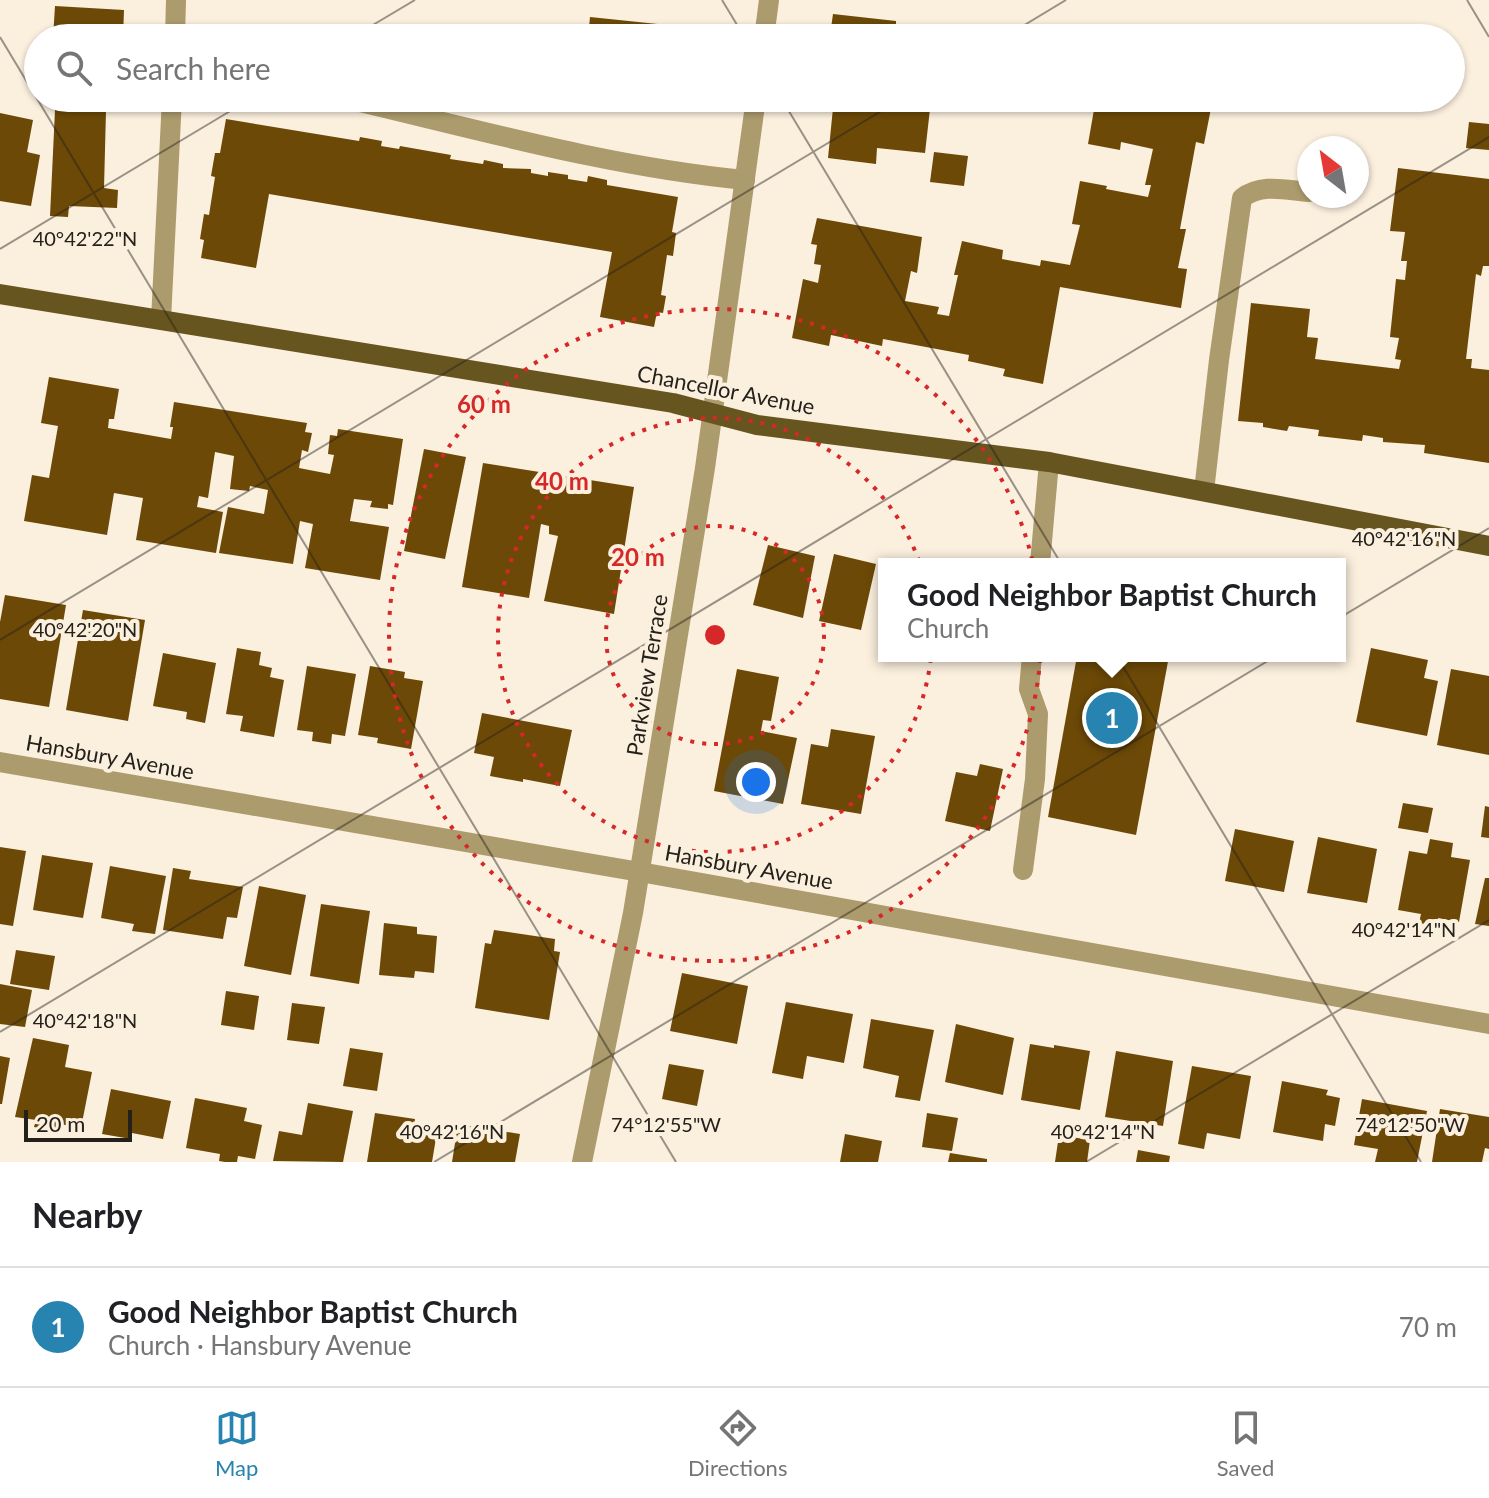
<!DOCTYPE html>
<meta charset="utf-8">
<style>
:root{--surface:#fff;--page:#f2f2f2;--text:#202124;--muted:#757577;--line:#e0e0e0;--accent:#2784b1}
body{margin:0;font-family:Lato,sans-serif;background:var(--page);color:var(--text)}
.compass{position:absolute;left:1297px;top:136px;width:72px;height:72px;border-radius:50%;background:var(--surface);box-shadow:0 2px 6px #0004;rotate:329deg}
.scale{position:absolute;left:24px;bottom:20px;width:108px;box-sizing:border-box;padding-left:8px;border:4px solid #24201a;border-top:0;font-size:22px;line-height:28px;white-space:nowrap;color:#24201a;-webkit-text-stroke:6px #fbefde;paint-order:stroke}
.you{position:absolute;left:756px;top:782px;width:28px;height:28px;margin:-20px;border:6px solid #fff;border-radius:50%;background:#1a73e8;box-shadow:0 0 0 12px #1a73e833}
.badge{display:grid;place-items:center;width:52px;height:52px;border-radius:50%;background:var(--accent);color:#fff;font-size:26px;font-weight:700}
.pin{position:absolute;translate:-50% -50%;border:4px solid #fff;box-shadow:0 2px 8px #0006}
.popup{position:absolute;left:878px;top:558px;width:468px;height:104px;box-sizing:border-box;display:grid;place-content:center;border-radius:0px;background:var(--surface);filter:drop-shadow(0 2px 6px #0005);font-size:26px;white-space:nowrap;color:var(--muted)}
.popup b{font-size:30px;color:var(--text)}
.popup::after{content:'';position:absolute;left:50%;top:100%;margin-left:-16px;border:16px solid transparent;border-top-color:var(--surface)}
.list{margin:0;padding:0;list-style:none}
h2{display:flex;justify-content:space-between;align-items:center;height:104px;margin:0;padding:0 32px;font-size:34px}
h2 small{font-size:26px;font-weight:400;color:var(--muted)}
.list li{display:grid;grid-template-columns:52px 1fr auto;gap:24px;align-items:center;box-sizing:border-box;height:120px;padding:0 32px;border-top:2px solid var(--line)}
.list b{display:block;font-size:30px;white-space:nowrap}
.list p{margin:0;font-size:26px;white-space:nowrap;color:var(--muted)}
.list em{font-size:26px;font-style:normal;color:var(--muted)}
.icon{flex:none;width:44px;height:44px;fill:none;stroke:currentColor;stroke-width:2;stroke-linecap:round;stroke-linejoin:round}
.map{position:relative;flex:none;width:1489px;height:1162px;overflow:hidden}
.search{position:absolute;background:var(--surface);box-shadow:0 2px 6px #0004;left:24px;right:24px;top:24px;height:88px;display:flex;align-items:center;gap:20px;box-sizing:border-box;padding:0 28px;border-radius:44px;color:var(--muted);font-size:30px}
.sheet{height:224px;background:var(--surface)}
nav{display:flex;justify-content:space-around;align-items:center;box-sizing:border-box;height:112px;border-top:2px solid var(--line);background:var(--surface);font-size:22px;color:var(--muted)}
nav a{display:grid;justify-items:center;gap:4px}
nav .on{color:var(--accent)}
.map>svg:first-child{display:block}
.building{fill:#6c4907}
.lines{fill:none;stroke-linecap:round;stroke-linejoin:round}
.minor{stroke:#ac9b6c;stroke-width:20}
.major{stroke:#675520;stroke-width:20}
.ticks{fill:none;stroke:#24201a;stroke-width:2;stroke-opacity:0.45}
.ring{fill:none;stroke:#d62828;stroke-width:4;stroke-dasharray:4 8}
.labels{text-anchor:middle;stroke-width:8;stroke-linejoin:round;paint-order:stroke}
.street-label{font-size:22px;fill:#24201a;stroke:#fbefde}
.ticks-label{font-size:20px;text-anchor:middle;fill:#24201a;stroke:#fbefde;stroke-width:8;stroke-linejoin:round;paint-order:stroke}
.centre{fill:#d62828;stroke:#fbefde;stroke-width:4}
.ring-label{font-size:24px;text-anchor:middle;font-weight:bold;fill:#d62828;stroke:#fbefde;stroke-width:8;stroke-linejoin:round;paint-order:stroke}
</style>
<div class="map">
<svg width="1489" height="1162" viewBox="0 0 1489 1162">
<rect width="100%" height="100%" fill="#fbefde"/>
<g class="building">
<polygon points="55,6 124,10 123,38 53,38"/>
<polygon points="833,14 896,21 896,25 931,29 930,38 838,38 830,35"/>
<polygon points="590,17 696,28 694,38 588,38"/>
<polygon points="236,34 277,36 277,38 236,38"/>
<polygon points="834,98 930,109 925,153 877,148 876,164 828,158"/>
<polygon points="1096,98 1213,98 1204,144 1196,142 1180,229 1186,229 1178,268 1187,269 1181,308 1060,287 1043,384 1003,376 1005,369 968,361 969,355 883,339 882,346 831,335 829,346 792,338 803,279 818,283 821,265 814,264 817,245 811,244 817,218 922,237 917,273 911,271 905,301 939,307 937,314 949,316 958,275 954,275 962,241 1003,250 1002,259 1040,266 1041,260 1070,265 1080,225 1072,224 1080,181 1107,186 1106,189 1148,197 1151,185 1145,185 1153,149 1121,142 1120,150 1088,144"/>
<polygon points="55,110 106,111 104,188 118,190 117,208 69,206 68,217 50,216"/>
<polygon points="0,113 33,120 27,152 40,155 31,206 0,201"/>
<polygon points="226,119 359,141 360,137 382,141 381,146 399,149 400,146 451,155 450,159 483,164 484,160 503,164 503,168 531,169 531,173 548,176 548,172 568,175 568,179 587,182 588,176 607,180 607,185 678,197 672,232 676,233 673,256 667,255 661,295 666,296 663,313 657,312 654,327 600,317 612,252 269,194 256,268 201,258 204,240 200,239 204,214 209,215 215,177 211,176 215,153 220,153"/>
<polygon points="1469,122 1489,124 1489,150 1466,148"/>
<polygon points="934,152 968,156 964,186 930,182"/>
<polygon points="1398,168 1489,179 1489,266 1483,266 1481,276 1476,274 1466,359 1472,359 1471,368 1489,370 1489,463 1424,453 1425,445 1383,442 1383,438 1363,435 1362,441 1318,436 1319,430 1289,426 1287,431 1263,427 1263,423 1238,421 1251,303 1310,309 1307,337 1318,338 1315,359 1399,369 1401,360 1395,359 1399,338 1390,337 1396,279 1405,280 1407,261 1401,261 1405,232 1390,231"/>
<polygon points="49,377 119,389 114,419 109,419 108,428 171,439 173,427 170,427 174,402 307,423 305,432 312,433 308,452 302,450 299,468 330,474 334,455 328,454 330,435 337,436 338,429 403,439 393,505 388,504 388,509 370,507 372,501 354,499 350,521 389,527 380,580 305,568 313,524 300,521 293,564 219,553 228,507 264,514 268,490 250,486 249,491 230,489 234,456 215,452 208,498 199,496 197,507 223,512 216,553 136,540 143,498 114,493 107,535 24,521 32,475 49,478 58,426 41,423"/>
<polygon points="424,449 466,457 445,559 404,551"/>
<polygon points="483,463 634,487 614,614 544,601 558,536 549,534 549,526 541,524 529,598 462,587"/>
<polygon points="768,545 815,556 803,618 753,605"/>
<polygon points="834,554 876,564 861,630 819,621"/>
<polygon points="5,595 66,605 49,707 0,699 0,622"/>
<polygon points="83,610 145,620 128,721 66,710"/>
<polygon points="237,648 261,652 259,665 272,668 270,677 284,680 274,737 240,731 243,716 226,714"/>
<polygon points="1371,648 1428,660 1424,678 1438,681 1427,736 1356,722"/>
<polygon points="163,653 216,663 205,723 186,719 187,712 153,706"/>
<polygon points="1077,656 1169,656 1136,835 1048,817"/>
<polygon points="307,666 356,674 345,736 332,734 331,744 312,741 313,732 297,730"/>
<polygon points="370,666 405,672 404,678 423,681 411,749 377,743 378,738 358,735"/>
<polygon points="737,669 779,677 771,721 763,720 761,731 797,738 783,804 714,791"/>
<polygon points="1451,669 1489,676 1489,755 1437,745"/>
<polygon points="482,713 572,730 560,786 523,779 523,782 490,776 494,757 474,753"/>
<polygon points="831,729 875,736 861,814 801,804 811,744 828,747"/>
<polygon points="980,764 1003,769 990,831 945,821 956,772 977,776"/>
<polygon points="1403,803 1433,808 1428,833 1398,828"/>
<polygon points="1485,806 1489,807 1489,838 1481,837"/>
<polygon points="1235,829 1294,841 1284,892 1225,881"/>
<polygon points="1318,837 1377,849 1367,903 1307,893"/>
<polygon points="1430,839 1453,843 1451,857 1470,860 1459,922 1438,918 1437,926 1419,923 1421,914 1398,910 1409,851 1427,854"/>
<polygon points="0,847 26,851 13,926 0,924"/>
<polygon points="42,855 93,863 83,918 33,910"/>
<polygon points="110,866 166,876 155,934 132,931 134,924 101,918"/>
<polygon points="173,868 191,871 189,879 243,887 237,918 227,917 223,939 163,930"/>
<polygon points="1485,878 1489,878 1489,926 1475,924"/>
<polygon points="259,886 306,895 291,975 244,966"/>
<polygon points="321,904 370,911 359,984 310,976"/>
<polygon points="384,923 417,927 417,934 437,936 434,973 415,971 414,978 379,975"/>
<polygon points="494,930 555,939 554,951 560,952 549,1020 475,1008 485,943 491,944"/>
<polygon points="16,950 55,956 49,990 10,984"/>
<polygon points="682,973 748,986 737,1044 670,1031"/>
<polygon points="0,984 32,990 25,1027 0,1024"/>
<polygon points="226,991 259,996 254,1030 221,1025"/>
<polygon points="786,1002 853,1014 844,1063 807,1056 803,1079 772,1073"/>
<polygon points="292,1003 325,1007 319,1044 287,1040"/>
<polygon points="871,1019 934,1030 920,1101 895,1097 899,1076 863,1068"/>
<polygon points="956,1024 1014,1038 1003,1095 945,1082"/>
<polygon points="33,1038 69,1045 65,1067 92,1072 81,1128 60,1124 58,1132 34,1127 36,1120 15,1117"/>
<polygon points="1030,1044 1054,1048 1054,1045 1090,1051 1080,1110 1021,1100"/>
<polygon points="350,1048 383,1053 377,1091 343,1086"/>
<polygon points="1116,1051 1173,1061 1163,1126 1105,1117"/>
<polygon points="0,1056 10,1058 2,1104 0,1104"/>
<polygon points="669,1064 704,1070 697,1106 662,1099"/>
<polygon points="1192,1066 1251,1076 1240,1139 1207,1133 1204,1149 1178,1144"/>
<polygon points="1282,1081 1328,1090 1326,1095 1340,1098 1335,1126 1325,1124 1323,1141 1273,1132"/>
<polygon points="111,1089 171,1101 163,1139 132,1133 131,1139 102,1134"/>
<polygon points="195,1098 247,1108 244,1121 262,1125 255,1159 238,1156 237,1162 225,1162 219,1161 220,1154 186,1148"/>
<polygon points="1362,1099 1427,1111 1417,1162 1375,1162 1378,1149 1354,1145"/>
<polygon points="308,1103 353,1111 343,1162 273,1161 279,1131 302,1135"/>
<polygon points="1440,1109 1489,1117 1489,1149 1485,1148 1482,1162 1432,1162"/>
<polygon points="375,1113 415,1119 414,1128 437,1132 432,1162 367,1162"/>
<polygon points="927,1113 958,1118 952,1151 922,1147"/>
<polygon points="458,1124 520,1134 515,1162 452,1162"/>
<polygon points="845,1134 882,1141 878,1162 840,1162"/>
<polygon points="1059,1135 1090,1140 1087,1162 1055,1162"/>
<polygon points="1138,1150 1170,1156 1169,1162 1136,1162"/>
<polygon points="950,1153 987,1159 987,1162 948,1162"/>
</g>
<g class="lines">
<g class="minor">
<polyline points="175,38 176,0"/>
<polyline points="764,38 769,0"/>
<path d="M343,98C476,129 609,167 745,180"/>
<polyline points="161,320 172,98"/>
<path d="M1204,491L1219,360L1242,198C1262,183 1285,190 1309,192"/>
<polyline points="1040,564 1049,462"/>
<polyline points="0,762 640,872 1489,1024"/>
<polyline points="1023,870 1035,779 1038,714 1029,689 1032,656"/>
<polyline points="582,1162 633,913 705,468 756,98"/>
</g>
<polyline class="major" points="0,294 673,403 757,425 1049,462 1489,546"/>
</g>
<path class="ticks" d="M722,0L745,38M1467,0L1489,37M0,37L676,1162M351,38L415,0M1003,38L1066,0M781,98L1421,1162M0,249L252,98M0,640L903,98M0,1032L1489,137M434,1162L1489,528M1086,1162L1489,920"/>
<g class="ring">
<circle cx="715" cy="635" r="109"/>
<circle cx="715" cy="635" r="217"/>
<circle cx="715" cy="635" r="326"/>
</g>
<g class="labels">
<g class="street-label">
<text transform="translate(726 390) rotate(11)" y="8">Chancellor Avenue</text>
<text transform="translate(647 675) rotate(-81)" y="8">Parkview Terrace</text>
<text transform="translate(110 757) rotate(10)" y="8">Hansbury Avenue</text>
<text transform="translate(749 867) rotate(10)" y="8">Hansbury Avenue</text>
</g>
</g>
<g class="ticks-label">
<text x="85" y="246">40°42'22"N</text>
<text x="1404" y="546">40°42'16"N</text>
<text x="85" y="637">40°42'20"N</text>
<text x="1404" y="937">40°42'14"N</text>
<text x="85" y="1028">40°42'18"N</text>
<text x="666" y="1132">74°12'55"W</text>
<text x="1410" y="1132">74°12'50"W</text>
<text x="452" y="1139">40°42'16"N</text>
<text x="1103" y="1139">40°42'14"N</text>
</g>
<circle cx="715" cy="635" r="12" class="centre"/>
<g class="ring-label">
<text x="484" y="413">60 m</text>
<text x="562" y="490">40 m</text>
<text x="638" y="566">20 m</text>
</g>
</svg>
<svg class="compass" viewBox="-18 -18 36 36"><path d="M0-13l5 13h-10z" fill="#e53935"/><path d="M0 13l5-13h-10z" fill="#757577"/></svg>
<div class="scale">20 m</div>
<div class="you"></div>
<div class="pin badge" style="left:1112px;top:718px">1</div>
<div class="popup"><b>Good Neighbor Baptist Church</b>Church</div>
<div class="search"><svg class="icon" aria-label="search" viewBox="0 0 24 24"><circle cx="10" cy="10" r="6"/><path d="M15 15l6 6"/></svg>Search here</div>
</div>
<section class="sheet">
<h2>Nearby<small></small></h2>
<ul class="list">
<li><span class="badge">1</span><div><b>Good Neighbor Baptist Church</b><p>Church · Hansbury Avenue</p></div><em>70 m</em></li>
</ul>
</section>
<nav>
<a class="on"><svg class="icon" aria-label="map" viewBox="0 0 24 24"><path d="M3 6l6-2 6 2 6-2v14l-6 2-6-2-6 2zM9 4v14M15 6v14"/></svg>Map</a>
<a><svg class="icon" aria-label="directions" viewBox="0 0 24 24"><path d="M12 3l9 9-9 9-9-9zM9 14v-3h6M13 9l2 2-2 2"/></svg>Directions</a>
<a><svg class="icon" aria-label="saved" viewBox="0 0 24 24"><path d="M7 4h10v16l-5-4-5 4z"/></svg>Saved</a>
</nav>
